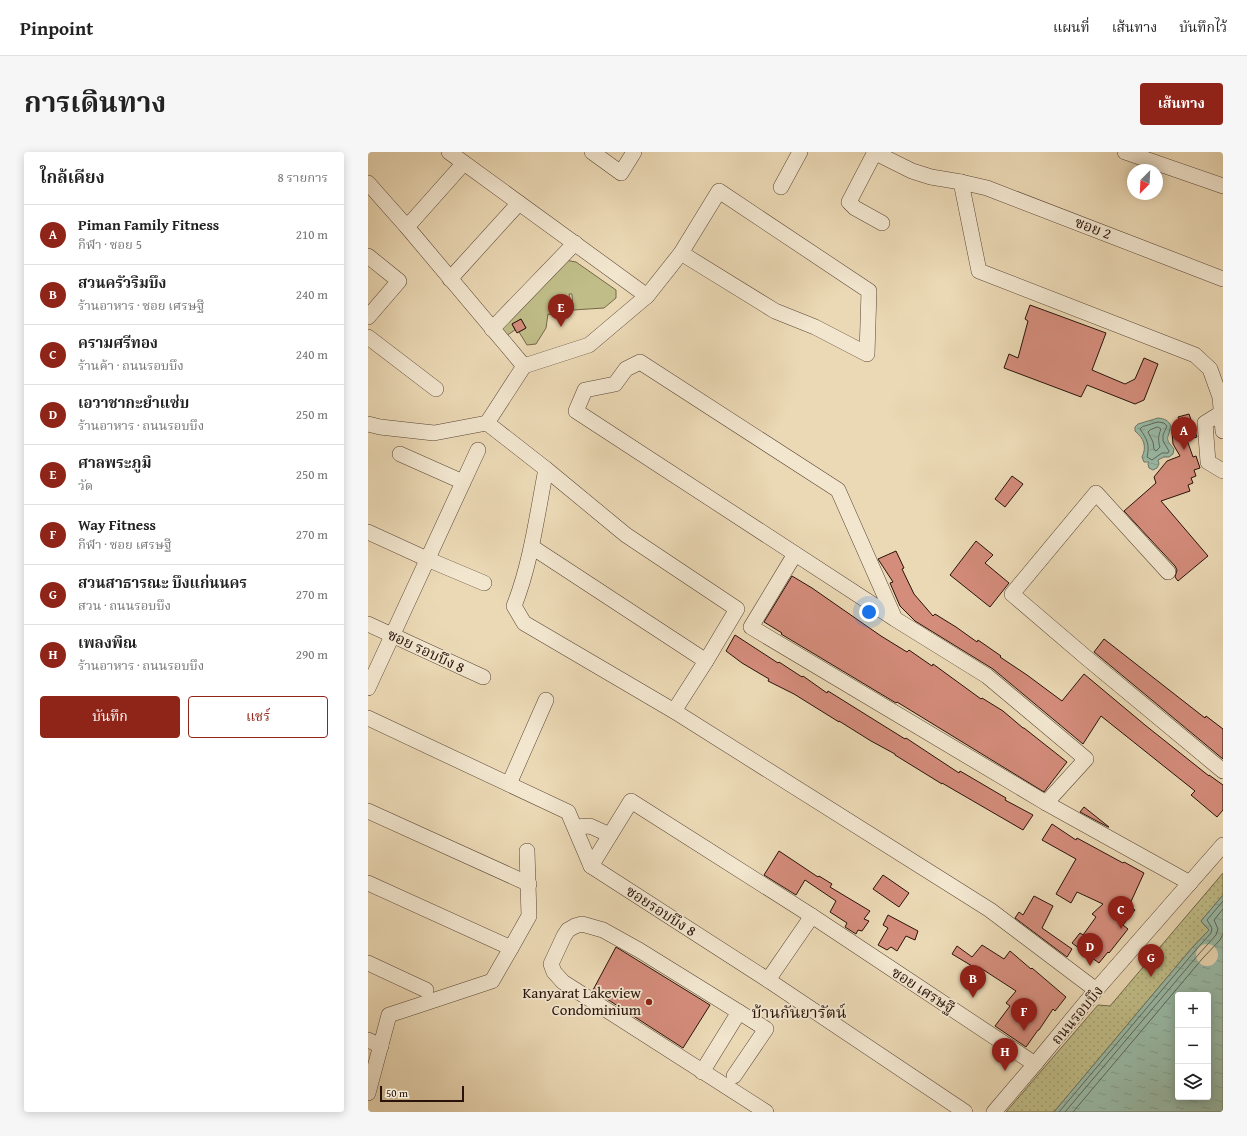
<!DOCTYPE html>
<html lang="th">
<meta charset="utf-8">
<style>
:root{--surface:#fff;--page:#f6f6f6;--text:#222;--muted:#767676;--line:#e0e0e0;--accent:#8f2418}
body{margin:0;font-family:"Gentium Book Plus","Noto Serif Thai",serif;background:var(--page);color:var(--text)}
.controls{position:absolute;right:12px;bottom:12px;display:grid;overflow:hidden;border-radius:4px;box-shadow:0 2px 10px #0003}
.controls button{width:36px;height:36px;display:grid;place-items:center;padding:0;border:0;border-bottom:1px solid var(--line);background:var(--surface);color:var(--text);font:20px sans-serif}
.compass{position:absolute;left:759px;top:12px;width:36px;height:36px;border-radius:50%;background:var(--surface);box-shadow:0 2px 10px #0003;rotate:204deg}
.scale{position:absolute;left:12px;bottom:10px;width:84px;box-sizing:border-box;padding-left:4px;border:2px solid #281209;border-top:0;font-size:11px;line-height:14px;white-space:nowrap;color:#281209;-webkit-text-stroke:3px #f2e6cf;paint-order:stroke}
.you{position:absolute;left:501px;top:460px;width:14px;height:14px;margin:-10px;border:3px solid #fff;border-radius:50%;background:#1a73e8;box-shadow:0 0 0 6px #1a73e833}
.badge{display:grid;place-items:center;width:26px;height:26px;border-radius:50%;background:var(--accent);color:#fff;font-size:13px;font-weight:700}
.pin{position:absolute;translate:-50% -33px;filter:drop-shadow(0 1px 2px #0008)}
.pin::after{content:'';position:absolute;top:21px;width:14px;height:12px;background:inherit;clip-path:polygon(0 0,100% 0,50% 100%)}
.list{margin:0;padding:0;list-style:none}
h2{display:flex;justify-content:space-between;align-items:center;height:52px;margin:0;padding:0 16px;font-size:17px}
h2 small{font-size:13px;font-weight:400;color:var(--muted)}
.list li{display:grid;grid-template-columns:26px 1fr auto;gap:12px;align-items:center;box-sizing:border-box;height:60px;padding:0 16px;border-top:1px solid var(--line)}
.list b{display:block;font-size:15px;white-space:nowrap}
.list p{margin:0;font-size:13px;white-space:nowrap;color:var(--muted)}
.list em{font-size:13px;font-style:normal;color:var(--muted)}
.actions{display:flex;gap:8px;padding:12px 16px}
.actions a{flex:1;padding:9px 0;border:1px solid var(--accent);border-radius:4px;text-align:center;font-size:14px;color:var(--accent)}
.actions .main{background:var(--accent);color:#fff}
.icon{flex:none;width:22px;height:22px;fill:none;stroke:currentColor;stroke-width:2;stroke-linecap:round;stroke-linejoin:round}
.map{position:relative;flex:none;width:855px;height:960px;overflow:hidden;border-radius:4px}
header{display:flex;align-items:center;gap:24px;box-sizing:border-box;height:56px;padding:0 20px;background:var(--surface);border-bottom:1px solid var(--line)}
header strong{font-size:19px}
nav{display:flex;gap:22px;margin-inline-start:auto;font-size:14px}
.intro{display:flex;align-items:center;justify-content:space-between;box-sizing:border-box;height:96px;padding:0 24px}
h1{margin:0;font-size:28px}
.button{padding:10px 18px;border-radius:4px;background:var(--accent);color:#fff;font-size:14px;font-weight:700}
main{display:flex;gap:24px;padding:0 24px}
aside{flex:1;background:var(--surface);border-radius:4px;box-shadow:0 2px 10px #0003}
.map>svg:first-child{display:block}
.grass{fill:#c0bd88;stroke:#746848}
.park{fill:url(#park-dots);stroke:#746848}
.water{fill:url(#water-ripples);stroke:#6c7768;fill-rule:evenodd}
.pier{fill:#ebd9b5}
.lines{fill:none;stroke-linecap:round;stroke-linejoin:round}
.shore{stroke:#606658;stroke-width:1}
.building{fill:#d48c7b;stroke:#281209}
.minor-casing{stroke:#594434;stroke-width:16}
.minor{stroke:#f2e6cf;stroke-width:15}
.poi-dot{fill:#8f2418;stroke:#f2e6cf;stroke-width:1.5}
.labels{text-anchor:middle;stroke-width:3.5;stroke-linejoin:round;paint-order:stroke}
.street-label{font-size:15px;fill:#281209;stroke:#f2e6cf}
.poi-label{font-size:15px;fill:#281209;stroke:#f2e6cf;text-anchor:end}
.neighbourhood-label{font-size:16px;fill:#281209;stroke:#f2e6cf}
</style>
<header>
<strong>Pinpoint</strong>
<nav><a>แผนที่</a><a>เส้นทาง</a><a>บันทึกไว้</a></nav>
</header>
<div class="intro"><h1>การเดินทาง</h1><a class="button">เส้นทาง</a></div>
<main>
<aside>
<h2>ใกล้เคียง<small>8 รายการ</small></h2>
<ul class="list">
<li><span class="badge">A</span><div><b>Piman Family Fitness</b><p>กีฬา · ซอย 5</p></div><em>210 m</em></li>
<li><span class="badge">B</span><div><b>สวนครัวริมบึง</b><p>ร้านอาหาร · ซอย เศรษฐี</p></div><em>240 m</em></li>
<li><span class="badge">C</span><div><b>ครามศรีทอง</b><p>ร้านค้า · ถนนรอบบึง</p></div><em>240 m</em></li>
<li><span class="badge">D</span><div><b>เอวาชากะยำแซ่บ</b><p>ร้านอาหาร · ถนนรอบบึง</p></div><em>250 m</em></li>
<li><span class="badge">E</span><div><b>ศาลพระภูมิ</b><p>วัด</p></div><em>250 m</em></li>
<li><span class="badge">F</span><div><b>Way Fitness</b><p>กีฬา · ซอย เศรษฐี</p></div><em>270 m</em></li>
<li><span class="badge">G</span><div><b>สวนสาธารณะ บึงแก่นนคร</b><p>สวน · ถนนรอบบึง</p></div><em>270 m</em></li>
<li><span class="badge">H</span><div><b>เพลงพิณ</b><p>ร้านอาหาร · ถนนรอบบึง</p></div><em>290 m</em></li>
</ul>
<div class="actions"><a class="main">บันทึก</a><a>แชร์</a></div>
</aside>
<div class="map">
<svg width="855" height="960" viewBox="0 0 855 960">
<defs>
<pattern id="park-dots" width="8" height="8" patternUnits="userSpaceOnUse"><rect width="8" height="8" fill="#c0bd88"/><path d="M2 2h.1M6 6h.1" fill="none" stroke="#a5a174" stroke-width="1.8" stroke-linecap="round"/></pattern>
<pattern id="water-ripples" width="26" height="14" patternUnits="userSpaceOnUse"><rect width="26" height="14" fill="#99bba8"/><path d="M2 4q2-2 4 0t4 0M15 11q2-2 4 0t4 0" fill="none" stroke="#84a08f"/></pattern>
</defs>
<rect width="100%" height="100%" fill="#ebd9b5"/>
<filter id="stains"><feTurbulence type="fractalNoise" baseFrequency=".005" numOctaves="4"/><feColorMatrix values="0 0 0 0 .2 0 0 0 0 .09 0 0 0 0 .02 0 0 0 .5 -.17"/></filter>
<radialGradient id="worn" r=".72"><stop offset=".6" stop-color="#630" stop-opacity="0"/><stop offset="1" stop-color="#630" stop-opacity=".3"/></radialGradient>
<path class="grass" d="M197,108L208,110L248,138V146L236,156L205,158L204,142H201C206,158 195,166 180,162L178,176L168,192L159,193L151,180L158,176L153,167L144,172L147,178L138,184L133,178Z"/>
<polygon class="park" points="855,721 855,743 833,769 841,778 823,797 686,960 638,960 730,853 742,854"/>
<g class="water">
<path d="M790,266C797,267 800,268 803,274C800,288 796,285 806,297L805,302L801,305H796L790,308L791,312L789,316L785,318L781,316L780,312L781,310H776L774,305C779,295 776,286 767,279V275L770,272Z"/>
<path d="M855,743V960H686L823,797L841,778L833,769ZM810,843H840V945H810Z"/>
</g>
<circle class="pier" cx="839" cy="803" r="11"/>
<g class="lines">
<g class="shore">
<path d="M790,270L796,271L799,274L795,283V289L801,299L800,301H794L784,308L779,305C782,293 779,287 772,277L774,275Z"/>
<path d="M790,275L793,277C790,284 790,289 792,295L788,299L786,297L785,290L780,280L782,278Z"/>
<polyline points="691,960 826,800 843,781 844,776 839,768 855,749"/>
<polyline points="697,960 830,803 848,783 850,777 846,768 855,757"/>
<polyline points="705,960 834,807 852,788 855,782"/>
</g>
</g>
<g class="building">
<polygon points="662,153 738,181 724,218 757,232 767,227 776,206 790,212 776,248 767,252 719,233 713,245 636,216 641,202 650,206 660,169 657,167"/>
<polygon points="153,167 158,176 149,181 144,172"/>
<polygon points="821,262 829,285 819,288 825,305 828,304 832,316 826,318 828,324 823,326 825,331 820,333 822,339 793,349 840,404 810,429 807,425 809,418 807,414 756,359 788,331 786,325 799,309 812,304 805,292 804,280 805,274 812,271 810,265"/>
<polygon points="644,324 655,332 637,355 627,347"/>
<polygon points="608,389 625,403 617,411 641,431 622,455 582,423"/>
<polygon points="528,399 536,416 534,417 546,442 565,464 567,462 588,475 609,490 610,488 633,504 632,505 659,523 694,549 716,522 777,573 841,624 841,623 855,633 855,658 849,665 823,643 827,639 733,564 715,592 625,517 547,469 532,454 522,431 525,430 510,407"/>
<polygon points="424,424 444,436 513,484 539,500 541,498 564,514 565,512 613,547 614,546 635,559 655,576 656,576 699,610 679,636 676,640 529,550 528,551 413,482 414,481 396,470"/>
<polygon points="367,483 410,511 411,510 434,525 435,524 459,541 460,539 537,587 538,586 591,621 592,619 638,646 637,648 665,663 655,678 574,631 574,632 527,603 527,602 503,589 471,569 471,570 426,542 400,529 401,527 374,511 358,499"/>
<polygon points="736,487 837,566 838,564 855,577 855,607 726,500"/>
<polygon points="716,655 741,675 740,675 712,660"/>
<polygon points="684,672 708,688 709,686 755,711 756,710 776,721 761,754 767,758 755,773 760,777 741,801 740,800 731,811 704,791 712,781 715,783 728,765 724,762 735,752 709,740 703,751 688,742 708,707 674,688"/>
<polygon points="411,699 450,725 451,724 464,732 462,735 502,759 496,767 501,769 494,779 490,778 488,782 477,775 479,771 462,760 468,749 437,728 428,743 396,723"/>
<polygon points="515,723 541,741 531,755 505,737"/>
<polygon points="666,744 685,754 674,776 704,797 699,805 647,766 651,760 655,763"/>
<polygon points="520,763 550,779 547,788 538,784 529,799 523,795 519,798 510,793 520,776 515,773"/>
<polygon points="614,793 636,807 642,799 663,817 664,816 698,845 687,859 685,857 671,878 670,878 658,895 627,874 642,854 638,851 648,839 611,815 609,817 584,802 589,794 604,805"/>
<polygon points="248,795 342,853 315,896 225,838"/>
</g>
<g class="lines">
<defs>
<g id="minor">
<polyline points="81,0 279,144"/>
<polyline points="224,0 253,21 266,0"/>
<polyline points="506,0 544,19 563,25 593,30 611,119 827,203 842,217 852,245 855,279"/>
<polyline points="507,0 481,50 487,56 514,71"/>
<polyline points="757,0 855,34"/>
<polyline points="593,30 619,36 855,127"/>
<polyline points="0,31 39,75 156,214"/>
<polyline points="413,35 432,0"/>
<polyline points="39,75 96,11"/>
<polyline points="0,104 31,129 0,165"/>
<polyline points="82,127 151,51"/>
<polyline points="124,177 207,91"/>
<polyline points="0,185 68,237"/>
<polyline points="853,261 837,271 840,310 855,319"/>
<polyline points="119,271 156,214 221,193 279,144 313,101 351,39 501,139 499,202 447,175 407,159 313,101"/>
<path d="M0,272L12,275L66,281L119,271L178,317C169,363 163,411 146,454L156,471L306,559L622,758L728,838"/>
<polyline points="32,302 95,330"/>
<polyline points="178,317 258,383 369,457 338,509 306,559"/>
<polyline points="0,380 59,407 116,431"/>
<polyline points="164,395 338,509"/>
<polyline points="427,402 383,475 678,651 822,731"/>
<polyline points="800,420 728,341 644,442 720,507 855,619"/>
<polyline points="527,467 208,259 217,238 247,232 258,217 272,210 470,338 527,467 619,524 718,607 678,651"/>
<polyline points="0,472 115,525"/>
<polyline points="0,536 110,298"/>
<polyline points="0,566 200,660 223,714 400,828 597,960"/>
<polyline points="141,632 178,548"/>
<polyline points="0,659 161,732"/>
<polyline points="207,675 222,674 242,683"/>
<polyline points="223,714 263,649 444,764 667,912"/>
<polyline points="0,731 143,796 124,829 21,863 0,941"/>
<polyline points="143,796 161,764 159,699"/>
<polyline points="0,811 58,838"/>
<polyline points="400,828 444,764"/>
<polyline points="0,888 13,894"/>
<polyline points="334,920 371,860 271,798 235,778 214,772 207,774 200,778 196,784 183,812 186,820 195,830 398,960"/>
<polyline points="366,924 398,877 371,860"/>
<polyline points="626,960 667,912 728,838 855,693"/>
</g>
</defs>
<use href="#minor" class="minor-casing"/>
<use href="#minor" class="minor"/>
</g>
<circle class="poi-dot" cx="281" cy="850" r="4"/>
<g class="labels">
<g class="street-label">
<text transform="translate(725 76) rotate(21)" y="5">ซอย 2</text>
<text transform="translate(58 499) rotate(25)" y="5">ซอย รอบบึง 8</text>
<text transform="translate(293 759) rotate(33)" y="5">ซอยรอบบึง 8</text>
<text transform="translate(555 838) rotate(33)" y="5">ซอย เศรษฐี</text>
<text transform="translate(709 863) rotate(-50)" y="5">ถนนรอบบึง</text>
</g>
<g class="poi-label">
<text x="273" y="846">Kanyarat Lakeview<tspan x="273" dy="17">Condominium</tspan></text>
</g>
<g class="neighbourhood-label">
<text x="431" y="866">บ้านกันยารัตน์</text>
</g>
</g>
<rect width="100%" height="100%" filter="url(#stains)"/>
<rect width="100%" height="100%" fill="url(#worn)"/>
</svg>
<div class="controls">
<button>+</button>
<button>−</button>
<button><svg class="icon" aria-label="layers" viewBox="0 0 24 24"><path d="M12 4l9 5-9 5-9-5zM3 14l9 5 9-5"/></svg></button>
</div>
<svg class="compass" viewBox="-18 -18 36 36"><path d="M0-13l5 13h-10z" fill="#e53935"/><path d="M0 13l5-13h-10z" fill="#767676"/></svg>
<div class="scale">50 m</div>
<div class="you"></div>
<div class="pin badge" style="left:816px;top:298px">A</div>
<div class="pin badge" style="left:605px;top:846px">B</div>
<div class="pin badge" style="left:753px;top:777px">C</div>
<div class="pin badge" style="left:722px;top:814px">D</div>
<div class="pin badge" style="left:193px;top:175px">E</div>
<div class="pin badge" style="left:656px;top:879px">F</div>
<div class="pin badge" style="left:783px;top:825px">G</div>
<div class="pin badge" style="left:637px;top:919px">H</div>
</div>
</main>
